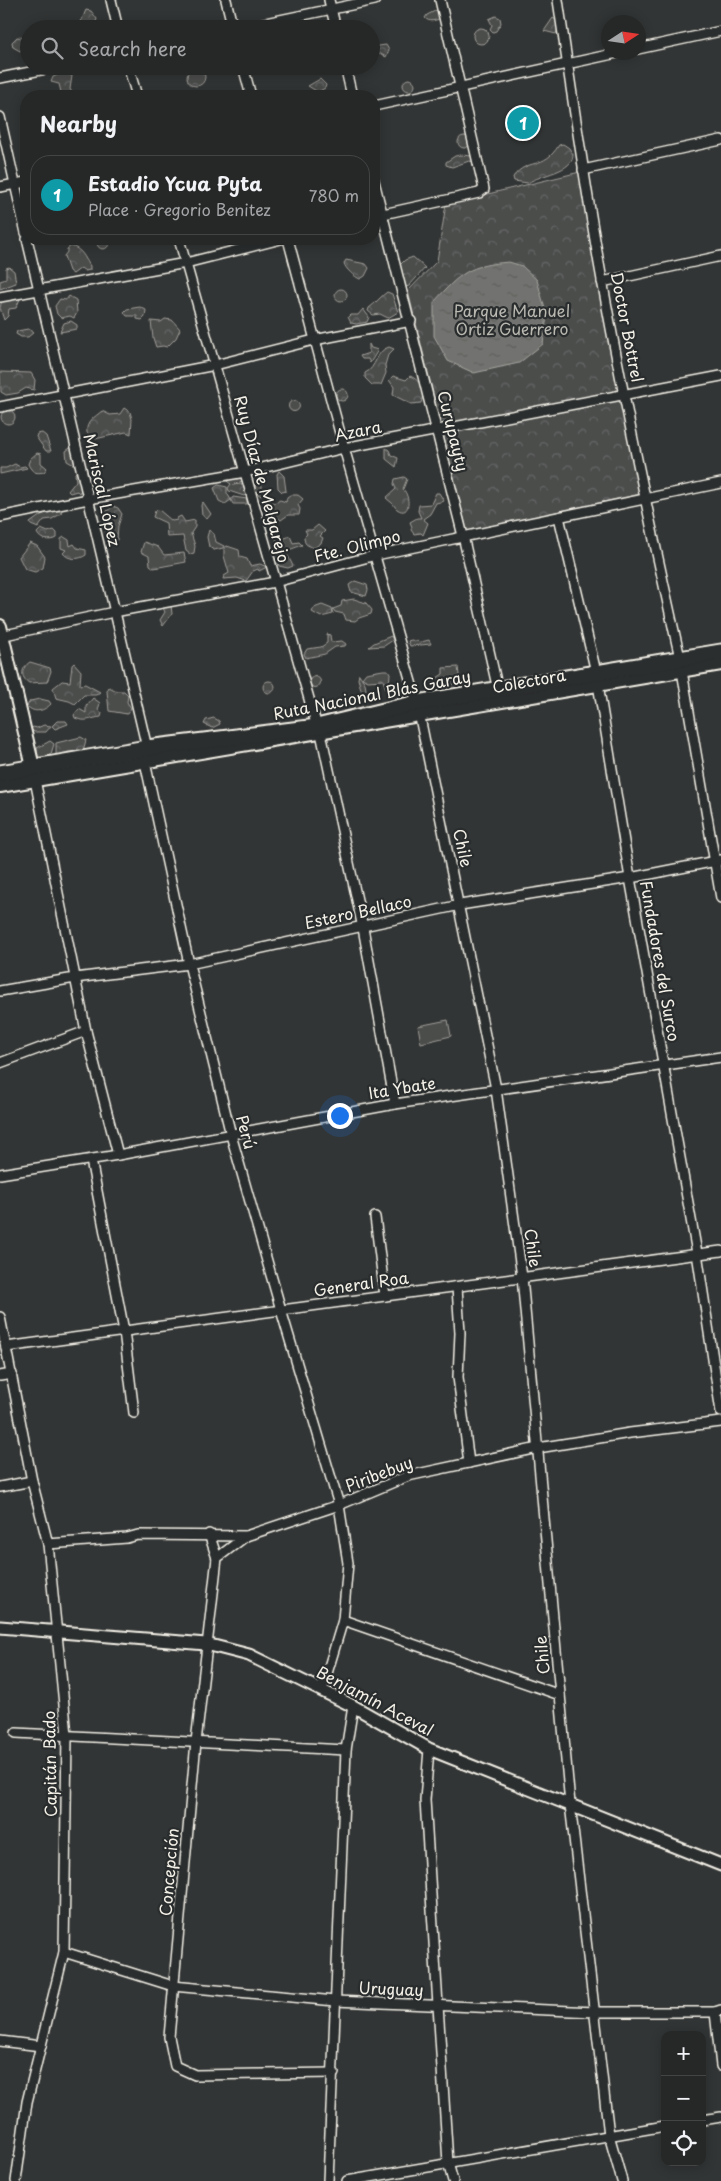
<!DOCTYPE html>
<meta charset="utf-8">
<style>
:root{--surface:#262828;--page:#2e3030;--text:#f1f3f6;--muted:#a4a6a8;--line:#424445;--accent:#ff9aa2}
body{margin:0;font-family:"Playpen Sans",sans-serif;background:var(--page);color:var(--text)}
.controls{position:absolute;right:15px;bottom:15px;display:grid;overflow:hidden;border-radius:10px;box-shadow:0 2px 12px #0003}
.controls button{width:45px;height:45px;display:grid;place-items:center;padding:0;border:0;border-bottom:1px solid var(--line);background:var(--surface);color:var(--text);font:25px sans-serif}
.compass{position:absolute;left:601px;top:15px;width:45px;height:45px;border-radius:50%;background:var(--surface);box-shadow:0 2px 12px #0003;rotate:78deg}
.you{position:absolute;left:339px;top:1115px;width:18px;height:18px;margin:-12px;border:4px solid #fff;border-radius:50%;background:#1a73e8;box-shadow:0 0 0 8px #1a73e833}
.badge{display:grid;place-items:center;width:32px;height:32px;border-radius:50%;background:var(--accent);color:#fff;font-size:16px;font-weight:700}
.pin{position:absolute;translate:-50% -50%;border:2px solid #fff;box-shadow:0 1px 5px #0006}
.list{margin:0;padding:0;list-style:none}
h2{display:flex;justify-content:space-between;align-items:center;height:65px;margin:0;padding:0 20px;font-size:21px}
h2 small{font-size:16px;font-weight:400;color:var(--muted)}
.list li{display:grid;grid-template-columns:32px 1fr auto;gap:15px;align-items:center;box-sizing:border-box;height:80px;margin:0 10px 10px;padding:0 10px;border:1px solid var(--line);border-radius:20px}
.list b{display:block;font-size:19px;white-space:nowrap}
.list p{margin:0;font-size:16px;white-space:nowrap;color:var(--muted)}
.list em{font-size:16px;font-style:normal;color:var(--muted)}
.icon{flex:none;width:28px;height:28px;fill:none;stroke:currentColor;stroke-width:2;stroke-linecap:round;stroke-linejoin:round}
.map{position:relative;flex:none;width:721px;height:2181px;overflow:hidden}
.search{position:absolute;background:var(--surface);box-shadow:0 2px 12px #0003;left:20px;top:20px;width:360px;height:55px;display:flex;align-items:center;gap:12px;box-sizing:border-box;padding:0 18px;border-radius:28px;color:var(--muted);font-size:19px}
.panel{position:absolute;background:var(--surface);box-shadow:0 2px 12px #0003;left:20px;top:90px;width:360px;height:155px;border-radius:20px}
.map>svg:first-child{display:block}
.forest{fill:url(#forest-crowns);stroke:#a09f9a}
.garden{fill:#4b4d4c;stroke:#a09f9a}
.water{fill:url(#water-ripples);stroke:#a6a5a0}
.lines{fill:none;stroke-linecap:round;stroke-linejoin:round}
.minor-casing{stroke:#f4f1e8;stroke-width:12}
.tertiary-casing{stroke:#f4f1e8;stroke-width:15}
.secondary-casing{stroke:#f4f1e8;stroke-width:16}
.trunk-casing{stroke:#f4f1e8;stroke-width:19}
.minor{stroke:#2a2d2e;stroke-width:9}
.tertiary{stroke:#2a2d2e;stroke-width:11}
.secondary{stroke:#2a2d2e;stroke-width:12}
.trunk{stroke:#2a2d2e;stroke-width:15}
.labels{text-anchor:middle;stroke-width:4.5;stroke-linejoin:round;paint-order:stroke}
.park-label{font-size:16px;fill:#b9b8b1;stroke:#2a2d2e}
.street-label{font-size:16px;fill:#f4f1e8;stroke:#2a2d2e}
</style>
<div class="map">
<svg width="721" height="2181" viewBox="0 0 721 2181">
<defs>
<pattern id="forest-crowns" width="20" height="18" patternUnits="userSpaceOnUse" patternTransform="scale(1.25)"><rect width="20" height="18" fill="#4b4d4c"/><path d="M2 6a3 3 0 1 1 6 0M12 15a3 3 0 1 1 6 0" fill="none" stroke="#666766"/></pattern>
<pattern id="water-ripples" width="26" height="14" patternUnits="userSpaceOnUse" patternTransform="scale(1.25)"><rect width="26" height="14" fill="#727370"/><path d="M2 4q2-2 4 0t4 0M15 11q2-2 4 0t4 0" fill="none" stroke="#5e5e5b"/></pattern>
</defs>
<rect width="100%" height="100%" fill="#323535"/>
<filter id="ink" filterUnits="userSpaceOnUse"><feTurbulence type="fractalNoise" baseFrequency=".02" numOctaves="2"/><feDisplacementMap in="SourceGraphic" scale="10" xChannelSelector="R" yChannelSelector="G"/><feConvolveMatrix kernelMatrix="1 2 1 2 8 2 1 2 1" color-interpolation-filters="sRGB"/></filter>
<g filter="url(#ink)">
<g class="forest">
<path d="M436,0L441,18C437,20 429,23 425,18L427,15L437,10Z"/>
<polygon points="86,10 91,11 97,19 93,29 83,29 80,24"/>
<polygon points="496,16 500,18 501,23 496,31 493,32 490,29 492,25 489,19"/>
<polygon points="553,18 557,21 558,29 556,34 544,31"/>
<circle cx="481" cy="36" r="8"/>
<polygon points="17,37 29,38 29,47 20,51 13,47 12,42"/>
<polygon points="386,45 389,50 386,57 381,54 371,55 371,47"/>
<circle cx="196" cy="77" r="9"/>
<polygon points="64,72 72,76 70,89 74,96 62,96 59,84 51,82 53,77"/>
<circle cx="409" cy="85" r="6"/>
<polygon points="320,79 326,85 325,88 318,92 308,86"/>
<circle cx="464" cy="142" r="6"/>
<path d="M563,144L569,148L573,154C574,172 540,174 528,183L514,181L513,177C528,157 543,171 559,145Z"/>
<polygon points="461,155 472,156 475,162 469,161 452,167 446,165 446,162 455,156"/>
<polygon points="580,172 640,494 467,531 408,291 437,261 446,204"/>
<circle cx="103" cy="243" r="6"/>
<path d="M71,246C83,250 84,257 90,266V270L85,271L81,268L73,274L69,271L64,256L67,252V249Z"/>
<polygon points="413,257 425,268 409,286 406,287 402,279 400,265 405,260"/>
<path d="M346,260L366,264L369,268L365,276L360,279C355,277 345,269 344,263Z"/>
<polygon points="9,267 14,271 16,283 0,289 0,281 6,279 6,268"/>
<circle cx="341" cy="295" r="6"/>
<path d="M387,292L392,294L398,312L388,318L380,314L373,315L368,311L369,308C376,303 380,297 387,292Z"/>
<polygon points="69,296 76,300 77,313 74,318 70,316 61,318 57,314 55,306 60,299 66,300"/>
<polygon points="21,297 16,308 9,309 8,316 4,320 0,308 2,299"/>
<polygon points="140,307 146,310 145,317 142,320 137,319 137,316 127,316 124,312 127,309"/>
<polygon points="363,309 369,317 367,322 356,324 351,323 348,317 350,315 358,315"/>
<polygon points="165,319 172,320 180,329 176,338 167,347 163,346 156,347 153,338 151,321 161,322"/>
<polygon points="71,321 77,325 77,329 60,332 64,323"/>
<polygon points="28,329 34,332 28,337 21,337 16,334 17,331"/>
<polygon points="369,344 371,348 378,350 370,363 368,359 362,359 360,356 369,353"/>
<path d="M389,347L394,349L388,355L385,365L386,373L381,385H372L365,378V373C377,368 375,351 389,347Z"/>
<polygon points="0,372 31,373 35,380 34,390 26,388 18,393 6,395 1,392"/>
<path d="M393,376L406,380L410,376C422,381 425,392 421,403L411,404L393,395L394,387L389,380Z"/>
<circle cx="342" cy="395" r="6"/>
<circle cx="294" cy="406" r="5.5"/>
<path d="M124,408L130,412L132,419L131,434L126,432L95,439L87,433C85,422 95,417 102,411L110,415L120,414Z"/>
<circle cx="8" cy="417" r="7"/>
<polygon points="42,433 46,436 51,451 46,451 36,437 37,434"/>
<polygon points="70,448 72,448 76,466 67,461 66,451"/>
<polygon points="386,448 389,450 391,455 398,458 396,467 386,459"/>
<path d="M37,453L41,454V463L47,468L44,472C35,474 32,472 28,464L30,459Z"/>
<polygon points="15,464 20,467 25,466 27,468 0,474 0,468 6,468"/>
<polygon points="77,471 81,490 79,493 77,491 70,493 68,491 76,481 75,473"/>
<polygon points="279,471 284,476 286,491 282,492 278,488 277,474"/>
<polygon points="242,474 244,480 233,485 241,484 247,487 248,492 244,496 229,491 228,488 231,484 224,479"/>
<path d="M404,477L407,479L403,489C411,497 410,518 397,509C395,508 394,504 392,503C390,501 388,500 386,498L396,489L394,484L395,479Z"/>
<polygon points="257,479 261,480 263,494 261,496 254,491"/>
<polygon points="218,485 227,487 227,493 231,500 233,497 247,499 247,504 233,504 231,500 225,504 219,501 214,488"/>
<polygon points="436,493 439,493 444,501 436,503 430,514 423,519 428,523 423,535 421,533 414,534 411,530 412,527 410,522 417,518 421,518 418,511 419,505 431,504"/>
<polygon points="290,495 298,495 303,499 298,505 300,509 299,515 288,515 281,520 272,515 272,511 264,505 267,500 274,503 280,500 286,502 287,497"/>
<polygon points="203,502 211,514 207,519 202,515 201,505"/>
<path d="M113,506L118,508L122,514L118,526L117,540L113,542C104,535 103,523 106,512Z"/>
<polygon points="56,509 62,513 52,519 44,520 38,528 31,525 30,523 41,515"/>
<polygon points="159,510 172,521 177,520 177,518 181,516 185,522 195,520 195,527 191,533 195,546 194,553 190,554 186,551 183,536 167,537 166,523 153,517 155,511"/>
<path d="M318,525L325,531L320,536L323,538L321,543L314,548C306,544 305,546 304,537L307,534L305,530H312Z"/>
<path d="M41,529L48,532L54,530L57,533V538C51,541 40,541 37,533Z"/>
<polygon points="209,530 214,534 216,542 224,546 223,548 214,550 209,547 207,537"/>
<path d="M290,536L293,543L299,542L302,545C296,547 281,555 278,547C277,544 277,541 276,538L278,537L283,539Z"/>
<path d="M64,537L69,540L70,546L74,544L77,548L86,550V555C79,560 68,560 63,553L66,550L61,548V539Z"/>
<polygon points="144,542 158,547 164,555 184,553 186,562 154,568 150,565 149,556 141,552"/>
<polygon points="30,543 37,546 45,557 43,568 35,572 25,569 19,557"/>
<polygon points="227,546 239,550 240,557 247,559 250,566 260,564 267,567 259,571 258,569 253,571 246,581 237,578 223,579 224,576 229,573 224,556 224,548"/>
<polygon points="280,555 288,556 293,566 288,568 279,566 276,558"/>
<polygon points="355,581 367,585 368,590 366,596 351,592 349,585"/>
<polygon points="354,599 366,603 372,610 371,614 359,618 355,621 346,620 344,614 335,612 333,609 341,606 342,601"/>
<polygon points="171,605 172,614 163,626 160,620 165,612 162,606"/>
<polygon points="322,605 332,609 333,614 321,617 312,612 314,608"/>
<polygon points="327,634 330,635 331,642 342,641 346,644 345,646 335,647 325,654 306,658 304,654 307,649 321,647 327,643"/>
<polygon points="391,636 393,640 384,646 369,647 374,643"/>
<polygon points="411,640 421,642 429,640 431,644 410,646 408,641"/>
<path d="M30,662L50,668L51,671L47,682L29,683C20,677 21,668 30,662Z"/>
<polygon points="74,663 81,671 80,685 85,684 100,692 96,695 84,695 75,704 69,701 56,698 53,688 62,681 70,682 72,665"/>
<polygon points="458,667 459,675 454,684 431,686 431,682 443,674 443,668"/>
<polygon points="383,670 388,670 390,673 389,687 392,694 388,695 383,680 368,681 362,678 366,673"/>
<polygon points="359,674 365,683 366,690 363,696 358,679"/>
<circle cx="315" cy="682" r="5.5"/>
<circle cx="269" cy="687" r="6"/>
<polygon points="109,687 117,691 124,691 128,695 127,702 131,708 127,714 109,711 107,691"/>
<path d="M93,698L100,703L98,710L102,713L101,717C90,718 87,723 75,718L74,715L79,709L86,713V706Z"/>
<path d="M40,699L49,701L51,704C44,711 34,714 27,706L30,701Z"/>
<polygon points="214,718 219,721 220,724 212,728 204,724 206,720"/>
<polygon points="57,721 66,721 68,724 55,729 52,726"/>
<polygon points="44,725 51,726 46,732 34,732 31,729 33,727 37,728"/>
<polygon points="81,737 86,740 83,751 78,749 76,752 68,752 56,759 56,743"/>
<polygon points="50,741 54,744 51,754 44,758 38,757 37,748"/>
</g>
<polygon class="garden" points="448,1020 451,1036 421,1043 418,1026"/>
<path class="water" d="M509,262L522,266L537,280L547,316L543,344L519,363L474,373L448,361L434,336V302C460,273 469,265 509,262Z"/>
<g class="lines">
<defs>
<g id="minor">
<polyline points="111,0 118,29"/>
<polyline points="226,0 233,29"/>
<polyline points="329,0 336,29"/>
<path d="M558,0C572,94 585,187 602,280C625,407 652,533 680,658"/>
<polyline points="237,29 375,0"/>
<polyline points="638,49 721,31"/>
<polyline points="128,66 137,96"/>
<polyline points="243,66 251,96"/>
<polyline points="345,66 352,96"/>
<polyline points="0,78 61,66"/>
<polyline points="374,106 622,52"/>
<polyline points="0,117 26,233"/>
<polyline points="583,170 721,140"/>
<polyline points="374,181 463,536 498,690"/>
<polyline points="0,187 26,182"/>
<polyline points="374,216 479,193 484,189 440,0"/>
<polyline points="27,239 147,748"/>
<polyline points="179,239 317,727 321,733 363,928 395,1104"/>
<polyline points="288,239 344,448 417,703 496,1089 522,1277 570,1804 609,2135 622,2181"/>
<polyline points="602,282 721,256"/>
<polyline points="0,297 186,263 281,239"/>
<polyline points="0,407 215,365 314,340 411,321"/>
<polyline points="0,517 88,499 245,472 344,448 721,376"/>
<polyline points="559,517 596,672 630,878 697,1253 721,1412"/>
<polyline points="0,636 114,612 275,582 376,555 721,483"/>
<polyline points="682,671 721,898"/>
<polyline points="145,762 189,964 231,1135 281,1310 339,1505 348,1563 343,1620 322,1690"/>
<polyline points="35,780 86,1031 118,1155"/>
<polyline points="0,991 75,978 189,964 460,905 630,878 721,860"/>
<polyline points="0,1063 86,1031"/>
<polyline points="91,1160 124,1331 134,1413"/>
<polyline points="0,1174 118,1155 395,1104 721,1057"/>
<polyline points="375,1217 385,1296"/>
<polyline points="457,1287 460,1333 458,1377 469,1463"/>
<polyline points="0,1317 32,1481 48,1544 67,1735 64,1952 27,2102 16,2181"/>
<polyline points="6,1347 721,1251"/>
<polyline points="0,1376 12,1374"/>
<polyline points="0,1487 32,1481"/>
<polyline points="209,1534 217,1558"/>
<polyline points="246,1536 217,1558 196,1742 169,2037 175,2066 195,2075 334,2073"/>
<polyline points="48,1544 127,1538 138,1535 246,1536 339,1505 408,1476 538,1448 630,1433 721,1422"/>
<polyline points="343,1620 560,1695"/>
<polyline points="16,1733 346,1750"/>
<polyline points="429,1749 425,1800 448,2163 453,2181"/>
<polyline points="64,1952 173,1986 335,2001 595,2012 715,2012 721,2010"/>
<polyline points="715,2012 721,2066"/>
<polyline points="0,2041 41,2046"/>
<polyline points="702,2120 721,2117"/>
<polyline points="328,2181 346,1750 353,1706"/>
<polyline points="347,2181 665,2126"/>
</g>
<polyline id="tertiary" points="0,1627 206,1644 249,1655 353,1706 429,1749 721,1865"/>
<g id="secondary">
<polyline points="0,626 33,767"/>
<polyline points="0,786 721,664"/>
</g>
<polyline id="trunk" points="0,773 147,748 317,727 417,703 721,652"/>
</defs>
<use href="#minor" class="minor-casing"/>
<use href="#tertiary" class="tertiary-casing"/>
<use href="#secondary" class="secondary-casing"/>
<use href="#trunk" class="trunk-casing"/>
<use href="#minor" class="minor"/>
<use href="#tertiary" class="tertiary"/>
<use href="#secondary" class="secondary"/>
<use href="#trunk" class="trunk"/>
</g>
</g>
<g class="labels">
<g class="park-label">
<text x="512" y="317">Parque Manuel<tspan x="512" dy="18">Ortiz Guerrero</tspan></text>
</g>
<g class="street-label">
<text transform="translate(627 327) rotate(79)" y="6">Doctor Bottrel</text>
<text transform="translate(358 431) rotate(-11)" y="6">Azara</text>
<text transform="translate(453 431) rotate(76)" y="6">Curupayty</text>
<text transform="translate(262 479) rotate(75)" y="6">Ruy Díaz de Melgarejo</text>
<text transform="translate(102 490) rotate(77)" y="6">Mariscal López</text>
<text transform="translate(357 546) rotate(-14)" y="6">Fte. Olimpo</text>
<text transform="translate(529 681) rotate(-10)" y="6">Colectora</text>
<text transform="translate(372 695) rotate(-11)" y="6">Ruta Nacional Blás Garay</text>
<text transform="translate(463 848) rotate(78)" y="6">Chile</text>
<text transform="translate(358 912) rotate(-12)" y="6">Estero Bellaco</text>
<text transform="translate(660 961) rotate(80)" y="6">Fundadores del Surco</text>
<text transform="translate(402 1088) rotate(-9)" y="6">Ita Ybate</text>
<text transform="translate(246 1132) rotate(75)" y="6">Perú</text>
<text transform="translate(533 1248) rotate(82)" y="6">Chile</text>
<text transform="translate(361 1284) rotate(-8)" y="6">General Roa</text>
<text transform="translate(379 1474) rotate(-21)" y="6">Piribebuy</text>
<text transform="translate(542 1655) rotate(-95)" y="6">Chile</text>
<text transform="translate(375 1701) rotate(28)" y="6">Benjamín Aceval</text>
<text transform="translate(50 1764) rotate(-91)" y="6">Capitán Bado</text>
<text transform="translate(169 1872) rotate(-85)" y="6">Concepción</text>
<text transform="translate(391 1989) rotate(2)" y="6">Uruguay</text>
</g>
</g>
</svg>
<div class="controls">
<button>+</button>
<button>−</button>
<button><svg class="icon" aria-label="locate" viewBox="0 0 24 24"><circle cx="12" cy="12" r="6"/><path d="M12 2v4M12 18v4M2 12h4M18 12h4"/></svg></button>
</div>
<svg class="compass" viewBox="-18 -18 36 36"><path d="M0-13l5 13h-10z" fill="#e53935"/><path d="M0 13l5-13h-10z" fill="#a4a6a8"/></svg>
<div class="you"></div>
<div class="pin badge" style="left:523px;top:123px;background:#0f9aa8">1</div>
<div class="search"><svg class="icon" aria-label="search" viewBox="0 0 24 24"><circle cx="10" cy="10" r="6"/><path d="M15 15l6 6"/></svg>Search here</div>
<section class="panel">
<h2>Nearby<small></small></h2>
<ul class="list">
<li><span class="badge" style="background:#0f9aa8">1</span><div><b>Estadio Ycua Pyta</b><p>Place · Gregorio Benitez</p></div><em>780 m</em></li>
</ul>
</section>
</div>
